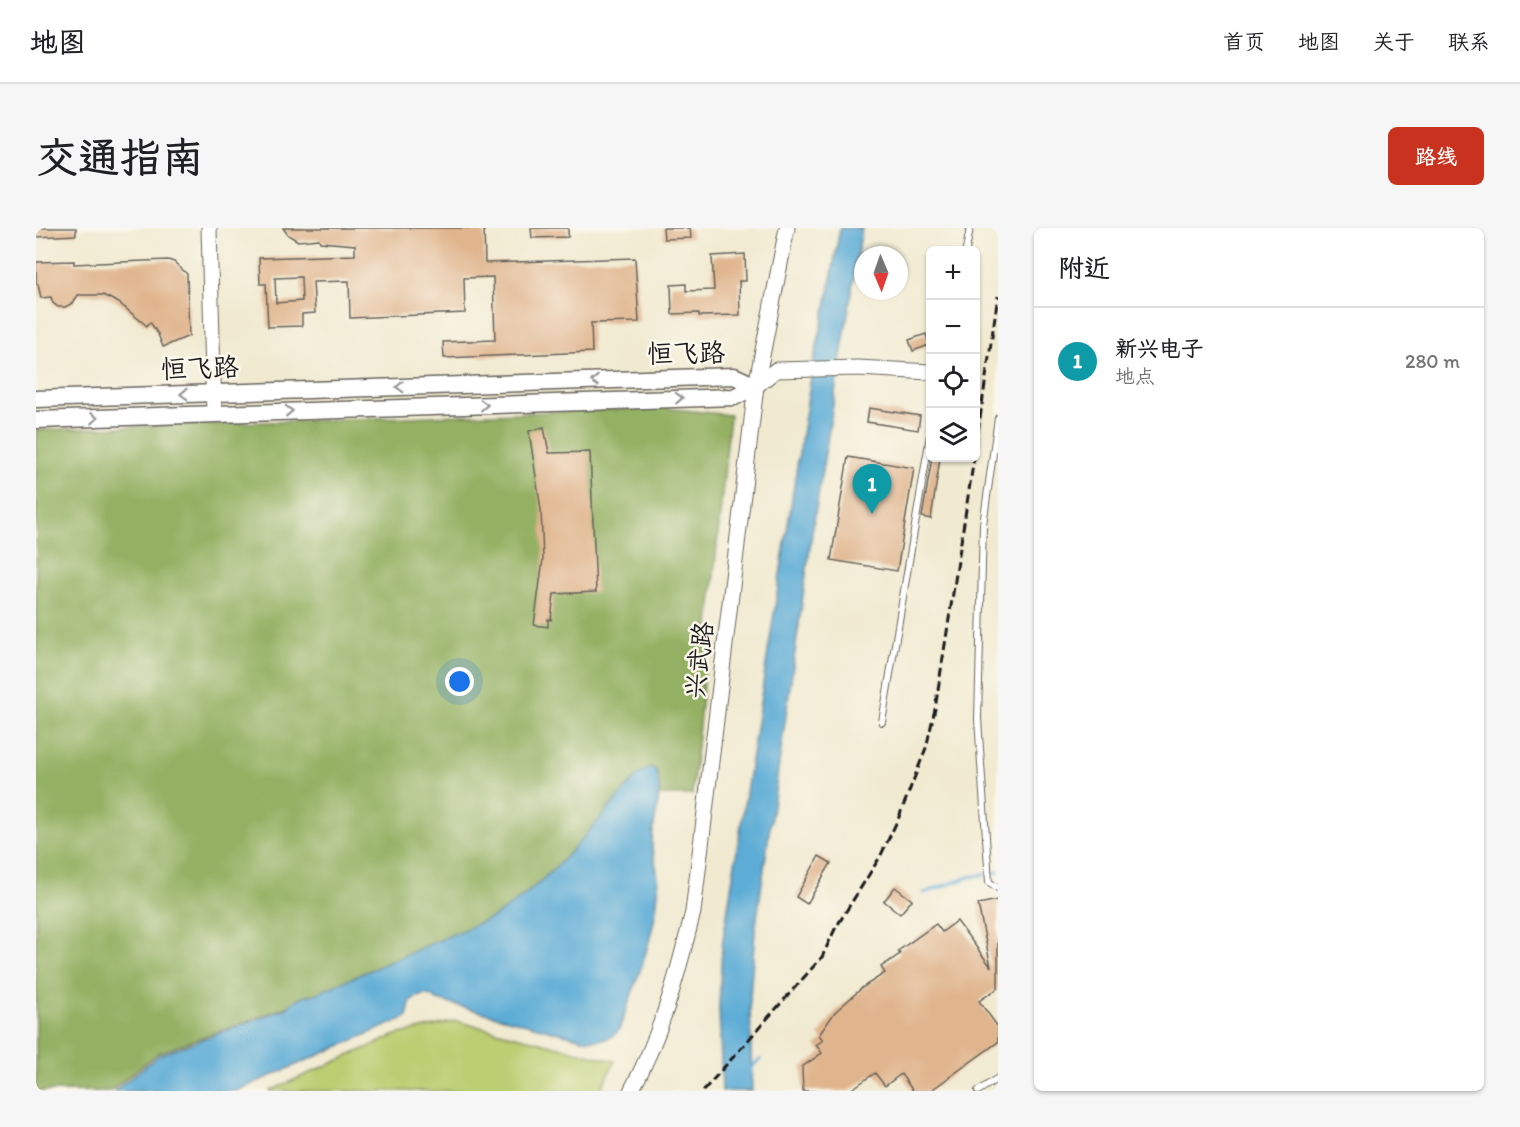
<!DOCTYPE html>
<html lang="zh">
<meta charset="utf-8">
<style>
:root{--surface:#fff;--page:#f6f6f6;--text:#202124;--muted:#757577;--line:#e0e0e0;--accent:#c8321e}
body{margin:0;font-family:Itim,"LXGW WenKai TC",sans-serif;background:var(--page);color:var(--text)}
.controls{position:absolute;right:18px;top:18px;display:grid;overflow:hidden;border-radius:9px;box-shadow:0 2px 4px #0004}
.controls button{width:54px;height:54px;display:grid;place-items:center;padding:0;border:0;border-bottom:2px solid var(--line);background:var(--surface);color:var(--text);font:30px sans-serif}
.compass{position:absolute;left:818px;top:18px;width:54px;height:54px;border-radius:50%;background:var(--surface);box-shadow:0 2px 4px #0004;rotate:178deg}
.you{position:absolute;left:424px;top:454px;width:21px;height:21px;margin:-15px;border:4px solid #fff;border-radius:50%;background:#1a73e8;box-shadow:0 0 0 9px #1a73e833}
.badge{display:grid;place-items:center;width:39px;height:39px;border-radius:50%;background:var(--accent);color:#fff;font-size:20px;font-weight:700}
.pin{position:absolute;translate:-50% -50px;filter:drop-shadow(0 2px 3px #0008)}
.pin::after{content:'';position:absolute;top:32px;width:21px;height:18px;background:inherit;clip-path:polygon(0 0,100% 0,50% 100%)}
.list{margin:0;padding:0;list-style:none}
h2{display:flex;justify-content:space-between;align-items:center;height:78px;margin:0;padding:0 24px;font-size:26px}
h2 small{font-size:20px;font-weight:400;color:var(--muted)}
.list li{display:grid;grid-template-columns:39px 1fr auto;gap:18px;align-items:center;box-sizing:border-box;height:108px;padding:0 24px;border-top:2px solid var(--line)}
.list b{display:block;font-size:22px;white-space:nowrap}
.list p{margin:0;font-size:20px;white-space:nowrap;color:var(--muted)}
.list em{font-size:20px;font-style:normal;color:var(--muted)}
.icon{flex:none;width:33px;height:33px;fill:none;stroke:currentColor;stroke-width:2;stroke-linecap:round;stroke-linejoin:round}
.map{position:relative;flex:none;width:962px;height:863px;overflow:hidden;border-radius:9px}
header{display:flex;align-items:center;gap:36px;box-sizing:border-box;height:84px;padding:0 30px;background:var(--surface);border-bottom:2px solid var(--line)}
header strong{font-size:28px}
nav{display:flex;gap:33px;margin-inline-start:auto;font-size:21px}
.intro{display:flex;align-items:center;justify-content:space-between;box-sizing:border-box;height:144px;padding:0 36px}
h1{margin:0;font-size:42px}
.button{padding:15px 27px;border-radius:9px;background:var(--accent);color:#fff;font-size:21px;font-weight:700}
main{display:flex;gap:36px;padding:0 36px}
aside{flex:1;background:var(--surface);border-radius:9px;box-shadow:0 2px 4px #0004}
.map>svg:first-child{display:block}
.green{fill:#bbce72;stroke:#6c7547;stroke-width:1.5}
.forest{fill:#94b164;stroke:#586640;stroke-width:1.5}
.water{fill:#5cacd6;stroke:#3c6479;stroke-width:1.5}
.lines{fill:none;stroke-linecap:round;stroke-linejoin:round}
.stream{stroke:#5cacd6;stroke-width:3}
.building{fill:#e0b58e;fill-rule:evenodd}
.service-casing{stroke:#67645b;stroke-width:8}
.tertiary-casing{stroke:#67645b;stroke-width:17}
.secondary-casing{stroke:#67645b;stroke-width:19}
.service{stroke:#fff;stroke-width:6}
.tertiary{stroke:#fff;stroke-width:15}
.secondary{stroke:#fff;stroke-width:16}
.rail{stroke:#1c1c1c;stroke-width:3;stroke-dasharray:9 4.5;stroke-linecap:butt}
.oneway{stroke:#999}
.labels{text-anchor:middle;stroke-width:5;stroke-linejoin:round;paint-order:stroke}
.street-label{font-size:26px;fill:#1c1c1c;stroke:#fbf7ec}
</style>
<header>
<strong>地图</strong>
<nav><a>首页</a><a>地图</a><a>关于</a><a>联系</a></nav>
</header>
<div class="intro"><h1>交通指南</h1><a class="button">路线</a></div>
<main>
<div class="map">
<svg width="962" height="863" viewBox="0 0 962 863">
<rect width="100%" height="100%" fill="#fbf7ec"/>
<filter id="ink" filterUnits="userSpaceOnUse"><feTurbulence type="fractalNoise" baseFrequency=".0167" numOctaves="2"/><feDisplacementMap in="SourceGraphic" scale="12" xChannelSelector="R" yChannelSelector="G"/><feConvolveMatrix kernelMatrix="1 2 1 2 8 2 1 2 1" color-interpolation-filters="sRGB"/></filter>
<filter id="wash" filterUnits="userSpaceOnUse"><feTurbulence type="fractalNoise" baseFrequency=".008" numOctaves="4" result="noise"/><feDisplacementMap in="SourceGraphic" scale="24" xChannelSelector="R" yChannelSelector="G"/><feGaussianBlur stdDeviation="1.35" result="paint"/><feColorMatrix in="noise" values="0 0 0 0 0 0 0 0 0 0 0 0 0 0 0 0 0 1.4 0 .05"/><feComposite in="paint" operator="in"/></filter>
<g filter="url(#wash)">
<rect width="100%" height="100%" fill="#f1ead1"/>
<polygon class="green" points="420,793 579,833 564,863 233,863 360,807"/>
<polygon class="forest" points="628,180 694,187 656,567 600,567 519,659 434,713 122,825 74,863 0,863 0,202"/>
<g class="water">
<polygon points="804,0 826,0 776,305 719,704 714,769 716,863 686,863 683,779 686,718 777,136 792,69"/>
<path d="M614,539L620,542C629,569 615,593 616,619C616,624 618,628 619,633C622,645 623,661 621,674C616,717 597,761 583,802C573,814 561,812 546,811L401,772C391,763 385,767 375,772L371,789L200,863H78L123,827L252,780C257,770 268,769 279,766L459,688C516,653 557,597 601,548Z"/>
</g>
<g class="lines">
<g class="stream">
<polyline points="888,665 933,649 962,644"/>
<polyline points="713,842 724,831"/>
</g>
</g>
<g id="blocks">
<g class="building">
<polygon points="0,0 40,0 40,7 0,9"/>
<path d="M247,0H448L449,35L599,30L603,94L555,95L556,124L408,130L407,114L459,112L457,49L428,50L429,85L314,90L313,53L277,54L279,85L266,86V98L232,99L230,56H224L223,30L319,27V17L284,14L283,11L262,13L252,7ZM265,49L266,73L240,75L239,50Z"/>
<polygon points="495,0 532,0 532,9 496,10"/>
<polygon points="627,0 654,0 655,10 628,11"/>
<polygon points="709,26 710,53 703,53 704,87 663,88 663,85 636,86 635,57 650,56 650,63 678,62 676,28"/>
<polygon points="132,32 138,34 151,46 153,108 127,119 122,106 114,94 111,98 83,75 67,67 42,67 37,75 29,79 22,79 17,75 15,69 5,70 2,56 0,56 0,34 38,33 38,36"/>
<polygon points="890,106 893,117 877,123 873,112"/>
<polygon points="833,180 884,188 882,202 831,194"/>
<polygon points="508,199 513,225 554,224 560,364 518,366 515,392 512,391 512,399 498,397 507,331 505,282 493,203"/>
<polygon points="812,229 878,240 861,343 795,332"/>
<polygon points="896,230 904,230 895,291 886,289"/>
<polygon points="783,628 795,635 771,676 760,669"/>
<polygon points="859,659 876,672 864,686 848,673"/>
<polygon points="962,672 962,760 943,773 962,799 962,814 894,863 877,863 865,846 849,858 839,845 813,863 767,863 766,839 786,825 780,817 787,812 783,807 799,784 827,759 849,745 845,739 864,726 862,723 900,696 906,704 921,693 955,739 942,676"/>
</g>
</g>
</g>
<g filter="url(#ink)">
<use href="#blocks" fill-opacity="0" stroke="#67645b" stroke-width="1.5"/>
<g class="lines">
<defs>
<g id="service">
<polyline points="930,22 934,0"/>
<polyline points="962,190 947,297 942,491 953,654 962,660"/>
<polyline points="846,494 894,208"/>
<polyline points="942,863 962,850"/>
</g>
<g id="tertiary">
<polyline points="173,0 178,185"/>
<polyline points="720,158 740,142 822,140 894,144"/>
<path d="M595,863C625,808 642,745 657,684L720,158L751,0"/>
</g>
<g id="secondary">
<polyline points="0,171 698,148 720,158"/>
<polyline points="0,192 698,169 720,158"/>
</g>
</defs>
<use href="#service" class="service-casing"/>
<use href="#tertiary" class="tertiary-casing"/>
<use href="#secondary" class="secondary-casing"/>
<use href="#service" class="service"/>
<use href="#tertiary" class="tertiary"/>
<use href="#secondary" class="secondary"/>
<g class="rail">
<polyline points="940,217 962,68"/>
<polyline points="667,863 786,729 799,701 844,629 863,589 890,520 899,481 938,230"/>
</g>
</g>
<defs><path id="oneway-chevron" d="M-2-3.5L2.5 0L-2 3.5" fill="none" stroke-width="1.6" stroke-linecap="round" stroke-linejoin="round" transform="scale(1.5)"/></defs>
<g class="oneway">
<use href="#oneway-chevron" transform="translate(559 153) rotate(178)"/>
<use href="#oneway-chevron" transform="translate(364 159) rotate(178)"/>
<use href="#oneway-chevron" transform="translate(148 166) rotate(178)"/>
<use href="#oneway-chevron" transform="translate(643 170) rotate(-2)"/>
<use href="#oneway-chevron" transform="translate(448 177) rotate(-2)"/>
<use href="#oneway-chevron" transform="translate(253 183) rotate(-2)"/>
<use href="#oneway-chevron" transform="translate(58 190) rotate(-2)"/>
</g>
</g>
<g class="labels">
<g class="street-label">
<text transform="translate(650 125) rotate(-1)" y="9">恒飞路</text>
<text transform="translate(164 140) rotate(-2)" y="9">恒飞路</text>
<text transform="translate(663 432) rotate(-83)" y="9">兴武路</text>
</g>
</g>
</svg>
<div class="controls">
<button>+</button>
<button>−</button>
<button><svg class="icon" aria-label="locate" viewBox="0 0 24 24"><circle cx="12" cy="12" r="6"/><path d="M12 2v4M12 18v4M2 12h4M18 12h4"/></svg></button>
<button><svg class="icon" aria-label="layers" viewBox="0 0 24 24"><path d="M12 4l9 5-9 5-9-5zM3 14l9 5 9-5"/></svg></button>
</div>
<svg class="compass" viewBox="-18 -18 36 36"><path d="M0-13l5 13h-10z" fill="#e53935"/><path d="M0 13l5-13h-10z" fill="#757577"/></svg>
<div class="you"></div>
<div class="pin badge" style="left:836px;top:286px;background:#0f9aa8">1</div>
</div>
<aside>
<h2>附近<small></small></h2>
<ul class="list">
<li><span class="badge" style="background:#0f9aa8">1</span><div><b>新兴电子</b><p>地点</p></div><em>280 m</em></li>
</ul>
</aside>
</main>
